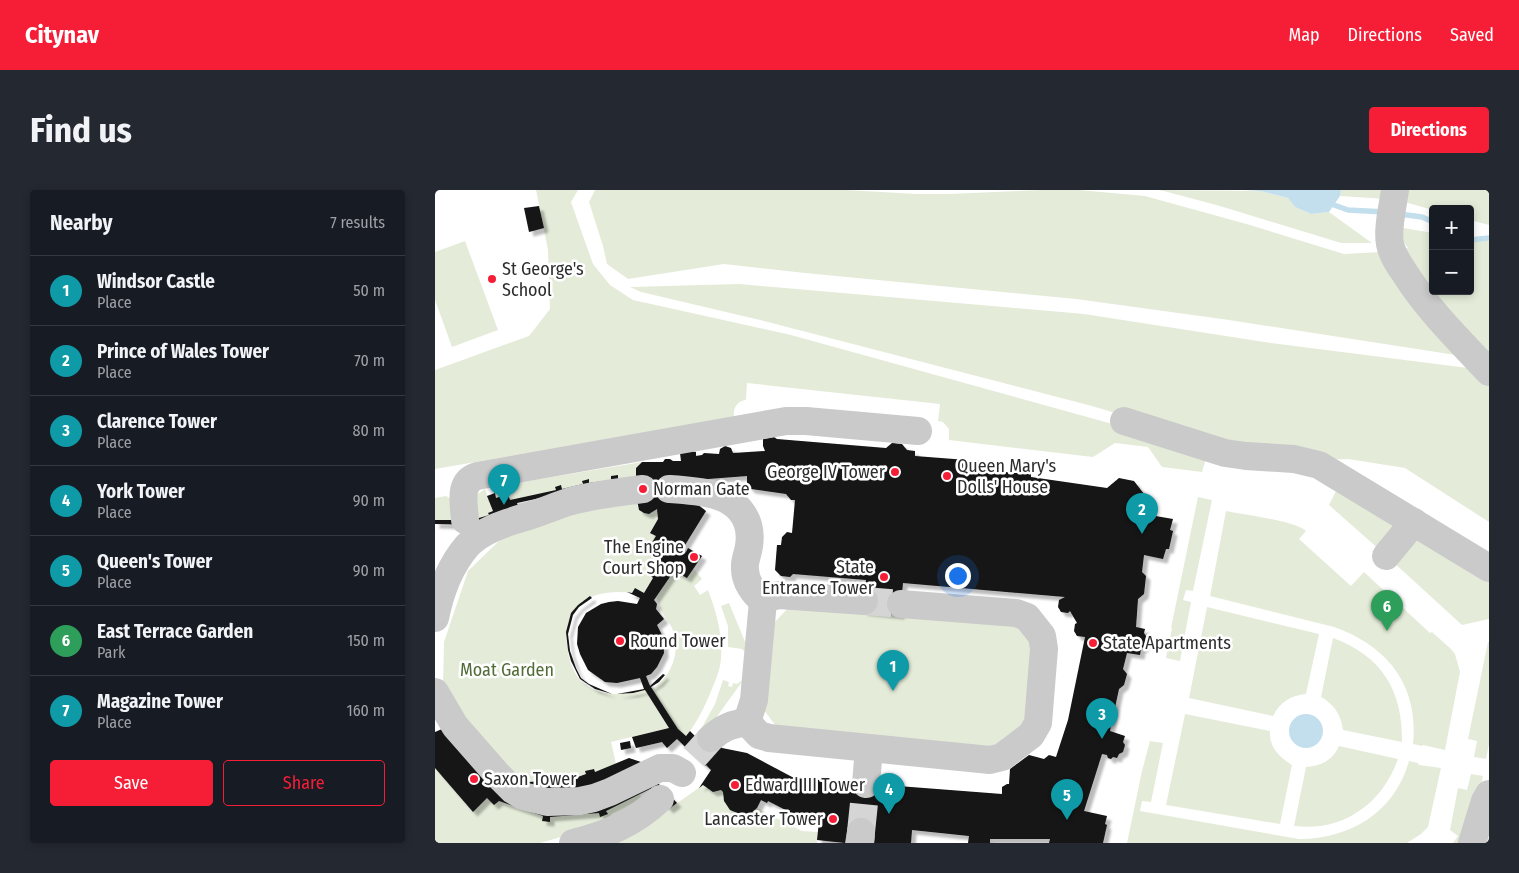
<!DOCTYPE html>
<meta charset="utf-8">
<style>
:root{--surface:#171b24;--page:#242831;--text:#f1f3f6;--muted:#9ea1a6;--line:#363941;--accent:#f51e36}
body{margin:0;font-family:"Fira Sans Condensed",sans-serif;background:var(--page);color:var(--text)}
.controls{position:absolute;right:15px;top:15px;display:grid;overflow:hidden;border-radius:5px;box-shadow:0 2px 8px #0003}
.controls button{width:45px;height:45px;display:grid;place-items:center;padding:0;border:0;border-bottom:1px solid var(--line);background:var(--surface);color:var(--text);font:25px sans-serif}
.you{position:absolute;left:522px;top:385px;width:18px;height:18px;margin:-12px;border:4px solid #fff;border-radius:50%;background:#1a73e8;box-shadow:0 0 0 8px #1a73e833}
.badge{display:grid;place-items:center;width:32px;height:32px;border-radius:50%;background:var(--accent);color:#fff;font-size:16px;font-weight:700}
.pin{position:absolute;translate:-50% -41px;filter:drop-shadow(0 1px 2px #0008)}
.pin::after{content:'';position:absolute;top:26px;width:18px;height:15px;background:inherit;clip-path:polygon(0 0,100% 0,50% 100%)}
.list{margin:0;padding:0;list-style:none}
h2{display:flex;justify-content:space-between;align-items:center;height:65px;margin:0;padding:0 20px;font-size:21px}
h2 small{font-size:16px;font-weight:400;color:var(--muted)}
.list li{display:grid;grid-template-columns:32px 1fr auto;gap:15px;align-items:center;box-sizing:border-box;height:70px;padding:0 20px;border-top:1px solid var(--line)}
.list b{display:block;font-size:19px;white-space:nowrap}
.list p{margin:0;font-size:16px;white-space:nowrap;color:var(--muted)}
.list em{font-size:16px;font-style:normal;color:var(--muted)}
.actions{display:flex;gap:10px;padding:15px 20px}
.actions a{flex:1;padding:11px 0;border:1px solid var(--accent);border-radius:5px;text-align:center;font-size:18px;color:var(--accent)}
.actions .main{background:var(--accent);color:#fff}
.map{position:relative;flex:none;width:1054px;height:653px;overflow:hidden;border-radius:5px}
header{display:flex;align-items:center;gap:30px;box-sizing:border-box;height:70px;padding:0 25px;background:var(--accent);color:#fff}
header strong{font-size:24px}
nav{display:flex;gap:28px;margin-inline-start:auto;font-size:18px}
.intro{display:flex;align-items:center;justify-content:space-between;box-sizing:border-box;height:120px;padding:0 30px}
h1{margin:0;font-size:35px}
.button{padding:12px 22px;border-radius:5px;background:var(--accent);color:#fff;font-size:18px;font-weight:700}
main{display:flex;gap:30px;padding:0 30px}
aside{flex:1;background:var(--surface);border-radius:5px;box-shadow:0 2px 8px #0003}
.map>svg:first-child{display:block}
.green{fill:#e4ecd9}
.water{fill:#c3dfee}
.lines{fill:none;stroke-linecap:round;stroke-linejoin:round}
.stream{stroke:#c3dfee;stroke-width:5.5}
.building{fill:#141414;fill-rule:evenodd;filter:url(#shadow)}
.minor-tunnel{stroke:#d5d5d5;stroke-width:28;stroke-dasharray:28 14;stroke-linecap:butt}
.minor{stroke:#cacaca;stroke-width:28}
.poi-dot{fill:#f51e36;stroke:#fff;stroke-width:2}
.labels{text-anchor:middle;stroke-width:5;stroke-linejoin:round;paint-order:stroke}
.poi-label{font-size:18px;fill:#2d2d2d;stroke:#fff;text-anchor:start}
.park-label{font-size:18px;fill:#526c37;stroke:#fff}
</style>
<header>
<strong>Citynav</strong>
<nav><a>Map</a><a>Directions</a><a>Saved</a></nav>
</header>
<div class="intro"><h1>Find us</h1><a class="button">Directions</a></div>
<main>
<aside>
<h2>Nearby<small>7 results</small></h2>
<ul class="list">
<li><span class="badge" style="background:#0f9aa8">1</span><div><b>Windsor Castle</b><p>Place</p></div><em>50 m</em></li>
<li><span class="badge" style="background:#0f9aa8">2</span><div><b>Prince of Wales Tower</b><p>Place</p></div><em>70 m</em></li>
<li><span class="badge" style="background:#0f9aa8">3</span><div><b>Clarence Tower</b><p>Place</p></div><em>80 m</em></li>
<li><span class="badge" style="background:#0f9aa8">4</span><div><b>York Tower</b><p>Place</p></div><em>90 m</em></li>
<li><span class="badge" style="background:#0f9aa8">5</span><div><b>Queen's Tower</b><p>Place</p></div><em>90 m</em></li>
<li><span class="badge" style="background:#2e9e5b">6</span><div><b>East Terrace Garden</b><p>Park</p></div><em>150 m</em></li>
<li><span class="badge" style="background:#0f9aa8">7</span><div><b>Magazine Tower</b><p>Place</p></div><em>160 m</em></li>
</ul>
<div class="actions"><a class="main">Save</a><a>Share</a></div>
</aside>
<div class="map">
<svg width="1054" height="653" viewBox="0 0 1054 653">
<defs>
<filter id="shadow"><feDropShadow dx="4.5" dy="4.5" stdDeviation="1" flood-color="#0004"/></filter>
</defs>
<rect width="100%" height="100%" fill="#fff"/>
<g class="green">
<path d="M101,0H143L136,12L158,74L175,95L198,110L356,145L674,233L772,265L767,282L727,277L713,257L680,253L658,267L514,250V239L508,232L503,231L505,214L312,193L311,210C302,211 298,218 299,227L0,279V180L94,146L115,119L113,60Z"/>
<polygon points="160,0 411,0 481,4 514,4 606,0 644,0 710,6 815,35 909,64 945,62 1027,166 794,130 641,109 370,83 289,74 193,89 172,74 168,56 154,12"/>
<polygon points="725,0 825,1 853,8 860,17 876,24 894,22 937,53 906,53 785,16"/>
<polygon points="906,0 953,0 951,9 905,6"/>
<polygon points="968,0 1054,0 1054,35 1035,30 1035,19 998,20 966,11"/>
<polygon points="963,37 998,43 998,101 1035,101 1035,49 1054,51 1054,173 991,106 964,62 967,59 973,58 961,42"/>
<polygon points="30,51 63,140 17,157 0,110 0,62"/>
<polygon points="304,94 649,124 836,153 1041,179 1054,191 1054,332 970,278 913,269 891,270 766,249 657,216 325,130 206,102 195,97"/>
<polygon points="207,272 201,278 201,288 183,289 182,285 176,286 176,290 154,293 153,289 147,291 148,294 127,299 126,296 120,297 121,300 75,310 73,304 61,308 56,297"/>
<polygon points="896,290 966,332 946,361 894,315 901,301 892,296"/>
<polygon points="50,299 58,321 53,323 54,325 37,330 41,305"/>
<polygon points="11,306 18,310 25,330 0,330 0,308"/>
<polygon points="763,307 777,310 758,401 751,400 748,410 756,412 745,471 731,468 737,438 736,438"/>
<path d="M202,313C203,324 213,326 222,319L223,329L215,342L221,346L211,362L224,370L215,385L218,388L209,403L200,398L197,403C160,398 128,412 132,454C133,466 137,481 145,490C162,507 189,506 210,500L234,538L176,552L181,574L160,582L158,579L151,581V584L140,588L82,593L66,579L8,495L9,452L33,381L65,350L153,317Z"/>
<path d="M791,321C809,325 858,330 871,341L864,349L916,396L929,382L995,443L997,442L1016,459L1020,464L1025,482L1010,560L988,555L987,556L978,554C984,496 953,456 899,437L775,406Z"/>
<polygon points="979,342 1054,386 1054,429 1027,435 957,371"/>
<path d="M258,378L267,389L259,396L265,405L273,400C281,421 288,445 286,469C285,481 279,494 274,506C268,520 261,534 251,546L243,539L217,499C238,485 246,461 237,438C234,431 228,425 225,418C224,414 223,411 221,407L239,381L252,388Z"/>
<polygon points="294,413 313,459 312,464 307,459 293,457 293,436 286,416"/>
<polygon points="356,415 585,435 600,453 592,536 559,562 344,540 328,519 336,436"/>
<path d="M772,417L884,444L871,504C856,505 845,512 838,526L754,508Z"/>
<path d="M898,448C947,466 968,501 967,552L908,540C906,525 899,514 886,507Z"/>
<polygon points="1053,452 1054,452 1054,554 1051,569 1039,567 1042,551 1033,549"/>
<polygon points="309,489 270,543 266,539 280,514 288,490 294,492 293,496 297,497 298,493 302,494"/>
<path d="M750,524L835,541C834,557 844,567 857,575L845,634L731,615Z"/>
<path d="M715,551L728,553L716,612L707,611L705,621L864,649C915,649 960,622 974,571L983,573L984,575L1006,578L993,637L986,644L972,653H692L707,581Z"/>
<path d="M904,556L963,569C947,614 908,642 859,636L871,577C886,576 898,570 904,556Z"/>
<polygon points="0,578 38,622 52,608 59,615 64,611 108,626 107,631 115,632 115,627 164,623 165,626 172,624 171,621 204,604 209,611 168,635 105,653 0,653"/>
<polygon points="1036,584 1048,586 1043,611 1030,653 1018,653 1023,646 1015,640 1023,598 1032,600"/>
<path d="M268,595L278,602L286,600L288,602C287,619 308,632 322,618L367,641L383,642L382,653H172L235,618Z"/>
</g>
<g class="water">
<polygon points="809,0 906,0 905,6 894,22 876,24 860,17 853,8 825,1"/>
<circle cx="871" cy="541" r="17"/>
</g>
<g class="lines">
<g class="stream">
<polyline points="899,15 913,20 950,22"/>
<polyline points="964,24 987,27 998,32"/>
<polyline points="1035,50 1054,48"/>
</g>
</g>
<g class="building">
<polygon points="104,16 109,38 94,42 89,18"/>
<path d="M339,247L342,249L451,258L457,253L467,254L472,260L480,261V266L545,271L557,283V281L596,284V287L672,298L684,288L699,291L709,304L707,312L711,315L709,324L738,329L735,340L738,341L734,359H731L728,369L709,365L707,382L711,386L709,404L703,409L701,437L710,439L709,443L711,446L709,457L706,459L705,465L692,463L688,479L692,484L689,495L684,499L675,541L690,546L688,552L690,555L688,562L684,564L682,568L678,567L676,569L673,568L672,565L667,564L649,621L672,626L670,634L672,635L668,653H614L615,649H555V653H533L534,646L477,640L476,653H439L440,643L412,641L410,653L382,650L384,631L368,629L333,611L332,613L326,610L322,618L316,623L305,624L295,620L289,611L288,602L286,600L278,602L268,595L264,598L276,580L271,575L270,576L242,549L232,558L227,552L201,558L197,547L234,538L210,500L198,503L182,504L209,499L205,488L182,493L170,492L153,480L145,464L142,454L143,437L151,423L166,414L174,412L183,411L202,414L205,408L192,402L197,403L200,398L209,403L218,388L215,385L224,370L211,362L221,346L215,343L223,329L222,319L214,324L209,323L204,320L202,310L156,297L82,313L83,316L37,335L0,334V330H37L54,325L53,323L58,321L52,306L60,303L61,308L73,304L75,310L121,300L120,297L126,295L127,299L148,294L147,291L154,289V293L176,290V286L183,285V289L201,288V278L207,272H228L230,269H235L238,271H246L245,263L255,261L261,262V266L267,265L269,263L284,264L285,259L290,256L296,258L298,263L330,261L328,256V249ZM312,286V295L316,299L351,304L356,310H360L357,343L352,342L347,347L346,355H342L340,380L346,386L355,387L358,384L431,390L428,421L465,425L468,393L630,407L624,410L623,417L626,422L633,423L635,421L642,433L640,434L639,441L642,446L650,447L633,530L621,567L614,565L609,569L594,565L575,579L574,594H572L567,597V604L359,588L312,563L287,558L266,539L260,546L255,541L251,546L243,539L216,497L224,492L230,485L228,484L215,496L211,486L216,484L222,477L229,463L228,447L222,435L229,429L221,419L222,414L219,410L239,381L252,388L267,366L253,358L251,362L247,360L271,321L234,292Z"/>
<polygon points="155,406 157,408 144,417 138,425 133,444 135,461 141,478 146,488 154,494 177,504 160,499 145,489 136,471 133,460 131,442 136,423 143,415"/>
<polygon points="7,539 72,610 221,591 242,613 234,619 215,599 171,621 173,624 165,627 164,623 115,627 115,632 107,631 108,626 64,611 59,615 52,608 38,622 0,578 0,542"/>
<polygon points="195,551 196,558 186,560 185,553"/>
<polygon points="194,568 209,573 145,604 82,593 140,588 151,584 150,581 159,579 160,582"/>
</g>
<g class="lines">
<g class="minor-tunnel">
<polyline points="429,411 466,414"/>
<polyline points="259,567 276,548"/>
<polyline points="426,642 431,594"/>
</g>
<g class="minor">
<path d="M960,0C958,15 952,39 955,54C957,65 965,76 971,85C994,121 1025,151 1054,182"/>
<polyline points="689,231 790,263 811,266 859,269 884,275 1054,378"/>
<path d="M234,299C249,300 265,301 280,305C304,312 318,330 314,356C313,364 309,371 310,379C310,391 318,403 328,411"/>
<path d="M30,330C29,314 23,292 42,286L351,231H371L483,241"/>
<polyline points="951,366 979,332"/>
<polyline points="429,411 344,405 335,407 328,411 319,510 312,532 324,545 334,548 555,570 567,567 596,545 603,533 609,459 607,446 592,427 581,423 466,414"/>
<path d="M0,428C5,403 15,376 32,356C49,338 75,332 97,325C109,321 121,316 133,312C158,305 183,302 208,299"/>
<polyline points="0,502 20,536 62,584 78,600 88,606 112,612 145,611 159,608 175,602 225,578 238,578 247,583"/>
<path d="M276,548C287,538 297,534 312,532"/>
<polyline points="431,594 434,558"/>
<path d="M138,653C173,644 198,634 225,609"/>
<polyline points="425,653 426,642"/>
<polyline points="1037,653 1050,611 1054,604"/>
</g>
</g>
<g class="poi-dot">
<circle cx="57" cy="89" r="5"/>
<circle cx="460" cy="282" r="5"/>
<circle cx="512" cy="286" r="5"/>
<circle cx="208" cy="299" r="5"/>
<circle cx="259" cy="367" r="5"/>
<circle cx="449" cy="387" r="5"/>
<circle cx="185" cy="451" r="5"/>
<circle cx="658" cy="453" r="5"/>
<circle cx="39" cy="589" r="5"/>
<circle cx="300" cy="595" r="5"/>
<circle cx="398" cy="629" r="5"/>
</g>
<g class="labels">
<g class="poi-label">
<text x="67" y="85">St George's<tspan x="67" dy="21">School</tspan></text>
<text x="522" y="282">Queen Mary's<tspan x="522" dy="21">Dolls' House</tspan></text>
<text x="450" y="288" text-anchor="end">George IV Tower</text>
<text x="218" y="305">Norman Gate</text>
<text x="249" y="363" text-anchor="end">The Engine<tspan x="249" dy="21">Court Shop</tspan></text>
<text x="439" y="383" text-anchor="end">State<tspan x="439" dy="21">Entrance Tower</tspan></text>
<text x="195" y="457">Round Tower</text>
<text x="668" y="459">State Apartments</text>
<text x="49" y="595">Saxon Tower</text>
<text x="310" y="601">Edward III Tower</text>
<text x="388" y="635" text-anchor="end">Lancaster Tower</text>
</g>
<g class="park-label">
<text x="72" y="486">Moat Garden</text>
</g>
</g>
</svg>
<div class="controls">
<button>+</button>
<button>−</button>
</div>
<div class="you"></div>
<div class="pin badge" style="left:458px;top:501px;background:#0f9aa8">1</div>
<div class="pin badge" style="left:707px;top:344px;background:#0f9aa8">2</div>
<div class="pin badge" style="left:667px;top:549px;background:#0f9aa8">3</div>
<div class="pin badge" style="left:454px;top:624px;background:#0f9aa8">4</div>
<div class="pin badge" style="left:632px;top:630px;background:#0f9aa8">5</div>
<div class="pin badge" style="left:952px;top:441px;background:#2e9e5b">6</div>
<div class="pin badge" style="left:69px;top:315px;background:#0f9aa8">7</div>
</div>
</main>
